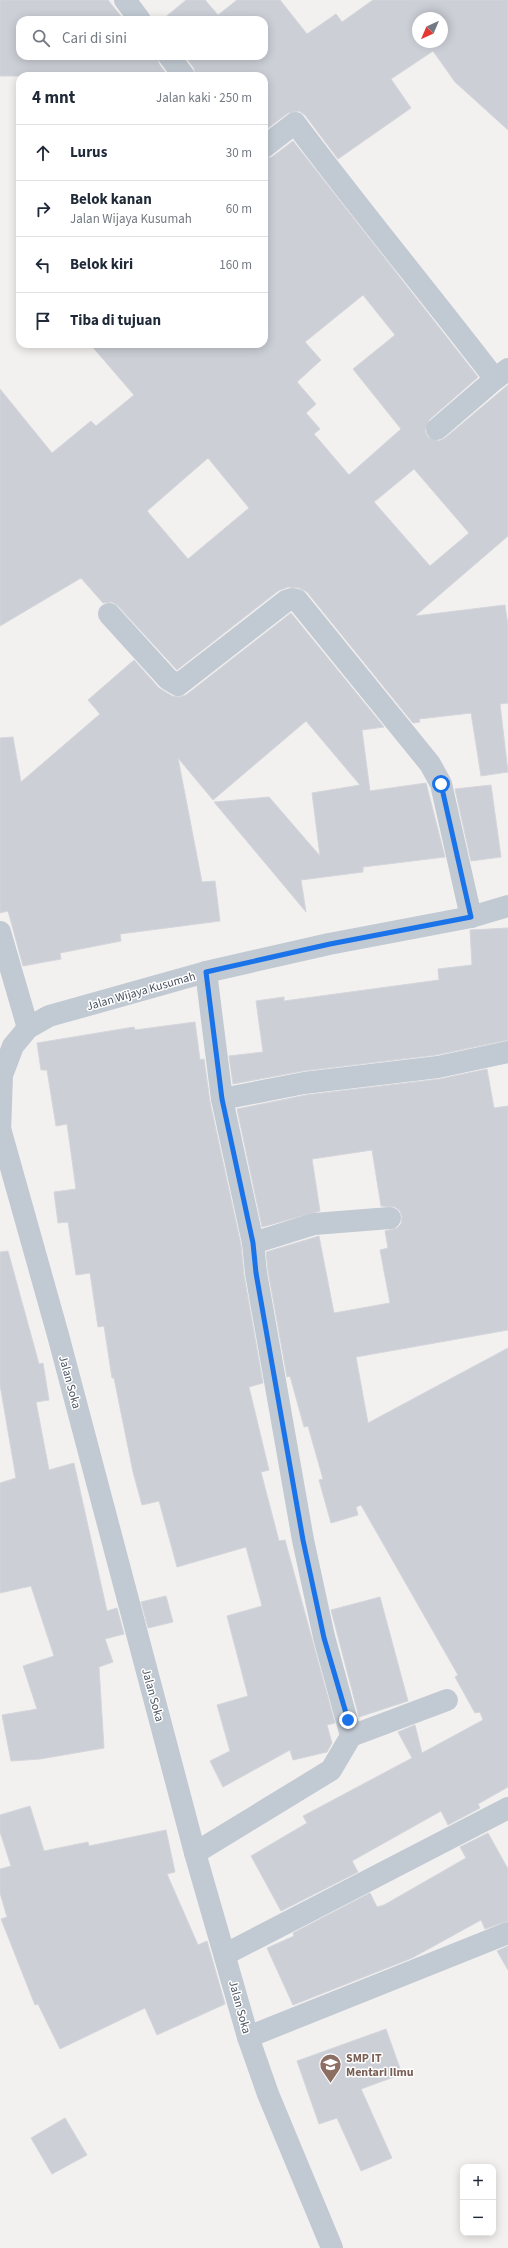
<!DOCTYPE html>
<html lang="id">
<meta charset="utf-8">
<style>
:root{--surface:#fff;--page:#f2f2f3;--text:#1f2937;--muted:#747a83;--line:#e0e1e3}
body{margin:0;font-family:"Source Sans 3",sans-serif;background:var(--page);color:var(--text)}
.controls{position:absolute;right:12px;bottom:12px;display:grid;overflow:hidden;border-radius:8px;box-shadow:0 2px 10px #0003}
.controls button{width:36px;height:36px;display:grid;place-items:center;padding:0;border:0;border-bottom:1px solid var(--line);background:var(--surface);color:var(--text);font:20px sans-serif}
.compass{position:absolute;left:412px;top:12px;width:36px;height:36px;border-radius:50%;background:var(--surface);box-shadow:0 2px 10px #0003;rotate:224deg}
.stop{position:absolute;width:12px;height:12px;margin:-9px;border:3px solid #1a73e8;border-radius:50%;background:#fff}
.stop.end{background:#1a73e8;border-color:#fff;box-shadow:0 1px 4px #0008}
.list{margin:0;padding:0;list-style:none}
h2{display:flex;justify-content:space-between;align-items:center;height:52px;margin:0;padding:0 16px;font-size:17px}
h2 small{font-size:13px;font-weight:400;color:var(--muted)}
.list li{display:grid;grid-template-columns:26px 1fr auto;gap:12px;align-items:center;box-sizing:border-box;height:56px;padding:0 16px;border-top:1px solid var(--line)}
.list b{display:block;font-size:15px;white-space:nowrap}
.list p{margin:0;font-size:13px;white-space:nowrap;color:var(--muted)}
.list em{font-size:13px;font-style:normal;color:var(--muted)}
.icon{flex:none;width:22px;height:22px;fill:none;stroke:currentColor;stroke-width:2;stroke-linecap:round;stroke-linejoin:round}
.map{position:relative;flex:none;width:508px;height:2248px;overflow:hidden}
.search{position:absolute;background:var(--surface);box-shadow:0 2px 10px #0003;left:16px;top:16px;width:252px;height:44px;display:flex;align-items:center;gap:10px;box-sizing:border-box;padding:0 14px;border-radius:12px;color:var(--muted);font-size:15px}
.panel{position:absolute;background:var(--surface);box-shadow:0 2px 10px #0003;left:16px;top:72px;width:252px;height:276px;border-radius:12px}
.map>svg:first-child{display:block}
.building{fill:#cccfd6;stroke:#d4d6dc;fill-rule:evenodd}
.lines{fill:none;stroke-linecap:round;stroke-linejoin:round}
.street{stroke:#c1c9d2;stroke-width:22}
.route{stroke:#1a73e8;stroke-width:5}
.labels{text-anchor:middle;stroke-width:3;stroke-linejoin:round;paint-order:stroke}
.street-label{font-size:12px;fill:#48515e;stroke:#fff}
.education-label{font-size:12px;font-weight:bold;fill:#785e54;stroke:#fff;text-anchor:start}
</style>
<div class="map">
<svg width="508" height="2248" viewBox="0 0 508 2248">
<rect width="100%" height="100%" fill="#f3f1f0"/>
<g class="building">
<polygon points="0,0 108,0 124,20 20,20 20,56 157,56 159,64 168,76 0,76"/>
<path d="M186,0H205L218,15L237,0H280L307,34L336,14L342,22L373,0H508V130L455,82L433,51L391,79L411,108L338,159L305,115L299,111L288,113L264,131V76H196L194,68L185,56H264V20H162ZM418,18H442V42H418Z"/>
<path d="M293,141L478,377L429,420L425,431L428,437L439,441L445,438L508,385V536L415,616L505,605L508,625V703L500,704L508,772L481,776L471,713L419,719L420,722L413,723L307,592L299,588L288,587L278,591L177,670L118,606L112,602L103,603L81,578L0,626V389L52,453L91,421L96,426L134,395L90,344H264V159L272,157ZM363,295L395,335L353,369L401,429L349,475L314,434L320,429L306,413L316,404L297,382L321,360L305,342ZM208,458L249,508L188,559L147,511ZM414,469L469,533L430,566L374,502Z"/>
<polygon points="291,613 384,727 362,730 370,791 426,783 445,857 363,867 363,872 301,880 306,912 214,802 269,797 320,856 312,793 360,785 306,721 213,800 178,758 202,882 215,881 220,921 120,934 121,941 60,953 61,959 23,966 8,911 0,913 0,738 13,737 21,782 100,714 88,700 134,660 159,688 172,696 179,697 186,695"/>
<polygon points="491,785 501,857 471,861 455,789"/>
<polygon points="508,928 508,1040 436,1055 303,1071 233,1084 229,1056 263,1052 256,1001 284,997 284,1001 439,980 438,969 472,965 470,930"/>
<polygon points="195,1022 200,1060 204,1059 210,1102 241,1245 244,1275 263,1383 249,1387 269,1470 261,1472 279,1541 285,1540 335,1723 327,1725 332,1743 327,1752 293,1760 290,1750 223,1787 210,1761 230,1751 217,1705 248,1696 227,1616 262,1606 246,1547 177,1567 159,1501 142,1505 133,1472 114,1378 112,1378 104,1326 98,1327 90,1273 76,1275 68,1222 58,1223 54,1192 76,1189 67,1124 56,1126 47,1070 41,1070 37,1043 134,1027 135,1030"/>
<polygon points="487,1069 494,1108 508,1106 508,1330 356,1357 368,1423 508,1348 508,1787 478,1804 480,1808 448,1825 441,1811 352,1861 358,1872 281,1911 251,1856 307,1823 303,1816 412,1758 398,1732 415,1725 422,1753 483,1720 480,1712 475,1713 455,1677 458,1675 361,1505 356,1507 358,1515 331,1523 319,1480 323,1479 308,1426 304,1427 290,1376 287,1377 268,1271 266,1252 319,1236 334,1313 390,1303 380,1250 388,1248 385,1231 397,1228 401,1224 402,1217 400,1211 395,1207 381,1206 372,1150 312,1159 320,1211 262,1227 237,1109 306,1095 440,1079"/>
<polygon points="8,1251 39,1364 43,1363 49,1400 36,1402 49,1470 74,1463 107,1611 117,1608 124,1634 105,1639 113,1662 99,1667 104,1748 40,1759 11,1761 2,1715 37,1709 23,1666 54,1656 31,1586 0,1593 0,1483 16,1478 0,1385 0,1252"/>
<polygon points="166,1596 173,1622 148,1628 141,1602"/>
<polygon points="380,1597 408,1701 359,1717 331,1610"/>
<polygon points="30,1806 44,1851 88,1842 89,1846 166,1830 175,1872 167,1874 198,1945 207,1941 225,2004 157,2035 145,2008 60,2049 38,2004 35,2005 1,1919 7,1917 0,1893 0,1869 11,1866 0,1832 0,1815"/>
<polygon points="488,1833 508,1869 508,1921 485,1929 481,1920 412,1958 293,2005 267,1948 294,1936 293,1933 370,1893 377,1907 384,1905 466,1858 460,1847"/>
<polygon points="508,1946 508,1970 497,1951"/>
<polygon points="386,2029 402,2074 361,2089 392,2158 361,2171 337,2118 319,2124 297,2061"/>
<polygon points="65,2118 87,2155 52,2174 31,2138"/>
</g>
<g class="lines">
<g class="street">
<polyline points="125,0 140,20"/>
<polyline points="169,56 184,76"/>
<path d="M264,147L295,123C360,210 429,293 495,379L508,369"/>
<polyline points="437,429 495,379"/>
<polyline points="109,614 168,679 178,685 286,601 292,599 297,600 430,764 441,784 471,917"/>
<polyline points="0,932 28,1028"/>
<polyline points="222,1099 304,1083 438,1067 508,1052"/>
<polyline points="1,1132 58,1335 195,1853 248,2037 268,2094 332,2248"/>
<polyline points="0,1133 2,1075 13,1046 28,1028 49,1016 206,972 329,944 471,917 508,906"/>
<polyline points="253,1243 314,1224 390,1218"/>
<polyline points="351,1736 447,1700"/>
<polyline points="195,1853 331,1770 351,1736 324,1637 303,1540 256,1273 253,1243 222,1099 206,972"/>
<polyline points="226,1954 508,1808"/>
<polyline points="248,2037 508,1933"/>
</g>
</g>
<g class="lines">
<polyline class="route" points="348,1720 324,1638 303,1540 256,1273 253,1243 222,1099 206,972 330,944 471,917 441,784"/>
</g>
<defs>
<symbol id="school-pin" viewBox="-11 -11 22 30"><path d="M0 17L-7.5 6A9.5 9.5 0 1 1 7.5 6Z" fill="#8d6e63" stroke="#fff"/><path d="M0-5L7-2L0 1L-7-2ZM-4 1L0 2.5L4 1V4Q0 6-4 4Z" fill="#fff"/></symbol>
</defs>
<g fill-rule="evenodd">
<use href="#school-pin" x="318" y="2052" width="25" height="34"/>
</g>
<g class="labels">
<g class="street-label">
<text transform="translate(141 991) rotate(-16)" y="4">Jalan Wijaya Kusumah</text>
<text transform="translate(70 1382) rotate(75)" y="4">Jalan Soka</text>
<text transform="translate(153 1695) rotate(75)" y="4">Jalan Soka</text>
<text transform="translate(240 2007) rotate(75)" y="4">Jalan Soka</text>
</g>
<g class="education-label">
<text x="346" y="2062">SMP IT<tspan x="346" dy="14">Mentari Ilmu</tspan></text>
</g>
</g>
</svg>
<div class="controls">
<button>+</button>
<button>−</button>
</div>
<svg class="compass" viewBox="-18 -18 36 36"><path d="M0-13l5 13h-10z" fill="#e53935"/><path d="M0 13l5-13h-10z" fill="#747a83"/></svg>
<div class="stop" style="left:441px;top:784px"></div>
<div class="stop end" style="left:348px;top:1720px"></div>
<div class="search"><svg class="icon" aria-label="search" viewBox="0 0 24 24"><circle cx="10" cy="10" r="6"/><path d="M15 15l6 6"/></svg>Cari di sini</div>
<section class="panel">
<h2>4 mnt<small>Jalan kaki · 250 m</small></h2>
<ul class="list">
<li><svg class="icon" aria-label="ahead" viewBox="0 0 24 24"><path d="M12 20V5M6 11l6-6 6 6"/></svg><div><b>Lurus</b></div><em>30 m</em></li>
<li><svg class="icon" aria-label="right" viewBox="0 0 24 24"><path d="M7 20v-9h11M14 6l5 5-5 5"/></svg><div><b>Belok kanan</b><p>Jalan Wijaya Kusumah</p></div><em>60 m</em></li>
<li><svg class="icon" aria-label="left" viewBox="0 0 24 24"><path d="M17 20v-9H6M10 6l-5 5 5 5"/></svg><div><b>Belok kiri</b></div><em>160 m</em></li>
<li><svg class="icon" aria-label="arrive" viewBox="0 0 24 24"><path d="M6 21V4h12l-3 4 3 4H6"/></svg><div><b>Tiba di tujuan</b></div></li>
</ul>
</section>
</div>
